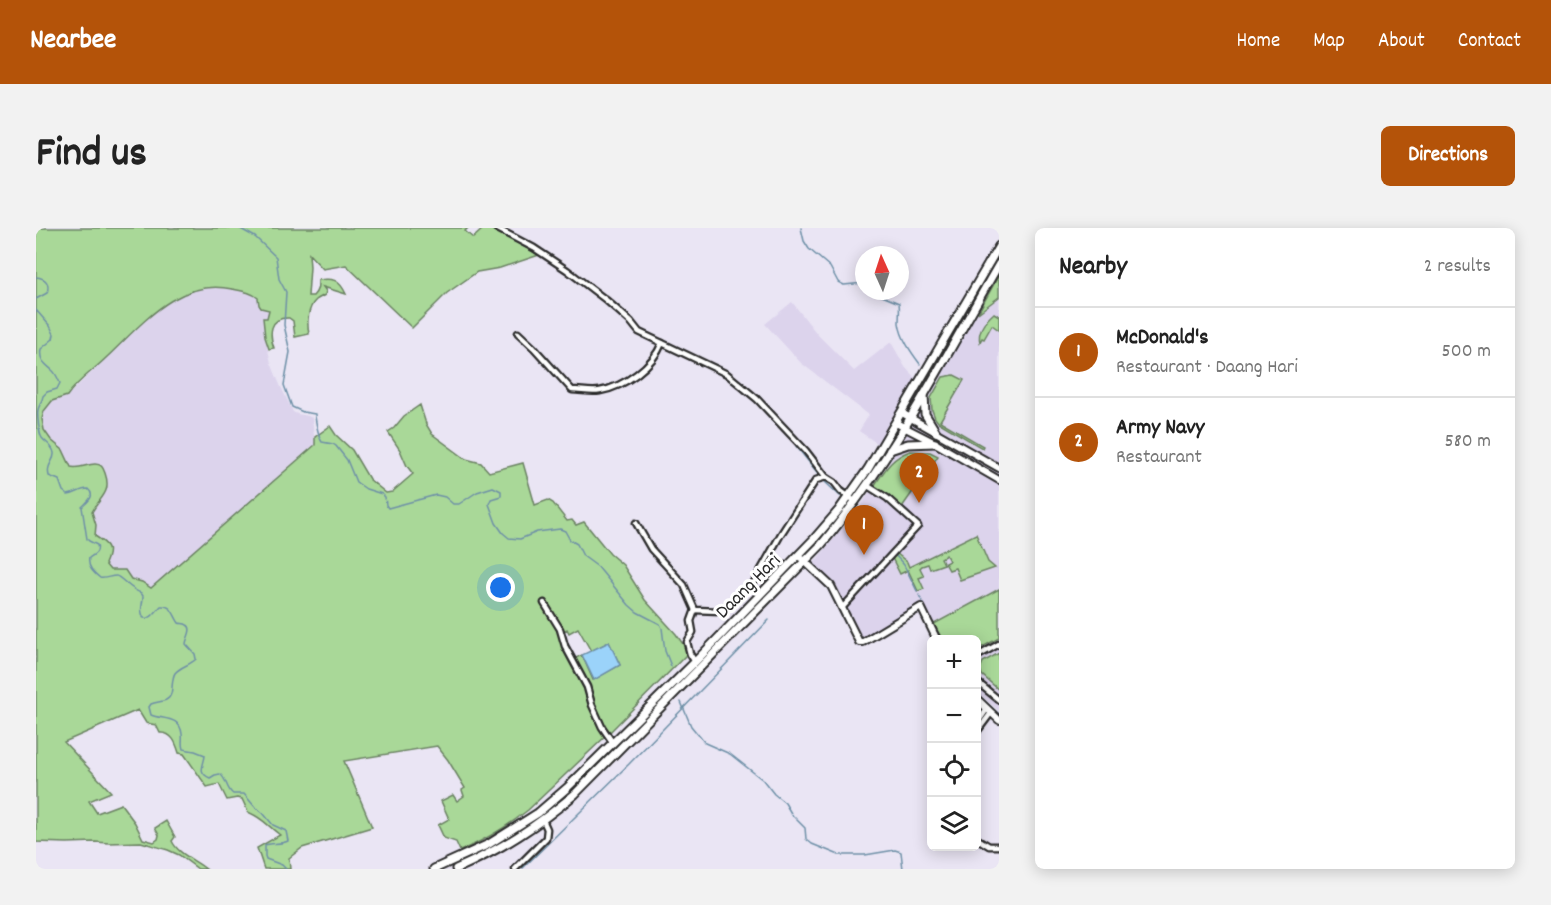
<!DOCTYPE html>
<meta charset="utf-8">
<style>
:root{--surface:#fff;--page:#f2f2f2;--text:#222;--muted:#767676;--line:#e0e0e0;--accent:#b45309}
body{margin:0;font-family:Dekko,sans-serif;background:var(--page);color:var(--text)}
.controls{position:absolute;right:18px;bottom:18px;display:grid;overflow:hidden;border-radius:9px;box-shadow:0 3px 15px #0003}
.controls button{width:54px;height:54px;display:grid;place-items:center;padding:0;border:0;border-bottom:2px solid var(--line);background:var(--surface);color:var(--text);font:30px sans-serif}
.compass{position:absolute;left:819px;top:18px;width:54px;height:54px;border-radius:50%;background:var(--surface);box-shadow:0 3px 15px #0003;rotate:357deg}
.you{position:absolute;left:465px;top:360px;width:21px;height:21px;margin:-15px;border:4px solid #fff;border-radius:50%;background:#1a73e8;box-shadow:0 0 0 9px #1a73e833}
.badge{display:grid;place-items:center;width:39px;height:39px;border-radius:50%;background:var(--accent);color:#fff;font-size:20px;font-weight:700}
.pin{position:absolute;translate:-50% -50px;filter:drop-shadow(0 2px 3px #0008)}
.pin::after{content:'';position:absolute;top:32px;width:21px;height:18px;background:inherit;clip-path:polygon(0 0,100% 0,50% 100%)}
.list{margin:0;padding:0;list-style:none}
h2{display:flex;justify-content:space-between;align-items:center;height:78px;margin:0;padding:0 24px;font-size:26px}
h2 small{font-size:20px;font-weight:400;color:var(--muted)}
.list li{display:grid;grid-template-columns:39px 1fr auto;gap:18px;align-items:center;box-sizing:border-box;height:90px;padding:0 24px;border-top:2px solid var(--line)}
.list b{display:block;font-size:22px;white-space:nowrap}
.list p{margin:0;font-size:20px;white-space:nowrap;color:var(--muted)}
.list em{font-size:20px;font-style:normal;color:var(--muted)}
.icon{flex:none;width:33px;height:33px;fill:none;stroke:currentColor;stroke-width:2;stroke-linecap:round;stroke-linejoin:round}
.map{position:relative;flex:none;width:963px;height:641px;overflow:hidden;border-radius:9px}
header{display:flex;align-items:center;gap:36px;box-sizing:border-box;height:84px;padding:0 30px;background:var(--accent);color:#fff}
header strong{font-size:28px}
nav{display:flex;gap:33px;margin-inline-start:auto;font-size:21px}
.intro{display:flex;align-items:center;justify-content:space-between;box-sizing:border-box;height:144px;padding:0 36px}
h1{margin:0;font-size:42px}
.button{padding:15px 27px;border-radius:9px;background:var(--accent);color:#fff;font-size:21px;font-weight:700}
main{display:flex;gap:36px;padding:0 36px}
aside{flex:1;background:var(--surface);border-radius:9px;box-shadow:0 3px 15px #0003}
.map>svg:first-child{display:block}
.built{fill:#dcd3ec}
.green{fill:#a9d898;stroke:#6a8262;stroke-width:1.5;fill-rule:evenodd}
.water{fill:#9bd3fa;stroke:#6e90a7;stroke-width:1.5}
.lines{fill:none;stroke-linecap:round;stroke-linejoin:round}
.stream{stroke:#6e90a7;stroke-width:1.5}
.street-casing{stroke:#2b2b2b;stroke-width:9}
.secondary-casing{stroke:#2b2b2b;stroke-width:10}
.primary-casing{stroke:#2b2b2b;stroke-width:11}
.street{stroke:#fff;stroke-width:4.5}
.secondary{stroke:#fff;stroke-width:6}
.primary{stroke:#fff;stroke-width:7}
.labels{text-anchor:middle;stroke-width:6;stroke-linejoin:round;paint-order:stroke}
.street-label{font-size:20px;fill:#2b2b2b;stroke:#fff}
</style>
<header>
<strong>Nearbee</strong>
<nav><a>Home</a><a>Map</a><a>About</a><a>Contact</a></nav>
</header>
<div class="intro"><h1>Find us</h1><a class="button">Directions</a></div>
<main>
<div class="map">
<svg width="963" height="641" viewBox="0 0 963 641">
<rect width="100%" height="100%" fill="#eae5f4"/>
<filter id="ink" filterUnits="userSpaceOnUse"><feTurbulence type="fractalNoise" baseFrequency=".0167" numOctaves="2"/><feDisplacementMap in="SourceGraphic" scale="12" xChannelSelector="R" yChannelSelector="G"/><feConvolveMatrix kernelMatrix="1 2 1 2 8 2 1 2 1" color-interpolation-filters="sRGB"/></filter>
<g filter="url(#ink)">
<g class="built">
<polygon points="963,47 963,361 898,396 890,379 822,420 792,360 773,341 824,279 858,227 823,203 833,187 765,135 729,96 756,74 782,107 818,143 855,114 869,139 879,150 894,162 908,140 910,140"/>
<polygon points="168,60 190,60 214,65 223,70 223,77 233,81 231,90 227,91 229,109 235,135 244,157 257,184 261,186 272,188 276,190 279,216 115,361 106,354 74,342 68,336 73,326 70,315 59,308 60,297 56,284 59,278 66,271 59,236 42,240 35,239 27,222 15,212 8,202 6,191 8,183 16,173 31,168 125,78 147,66"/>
<polygon points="963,408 963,483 941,464 941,420"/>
</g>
<g class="green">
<path d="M0,0H432L429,3L437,10L448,0H454L503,27L464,40L441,44L411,65L376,100L310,37L287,41L273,26L274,39L272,68H277C282,63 282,59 282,52C297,50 303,51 310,66L287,59L290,63L289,67C287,68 281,71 280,72C271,80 271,96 273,106L259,109L257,93L253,90C233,89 233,106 238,120L233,121L229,109L227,90H231L233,82L225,80L223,77L222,70C215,64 206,63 196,61C143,49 106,96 71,129C58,142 41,153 31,168L16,173L8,183L6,191L8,202L15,212L27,222L35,239C44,241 51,236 59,236C66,236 67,240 69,245C76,265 64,269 56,284L60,297L59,308C73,317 76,320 69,336L74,342H89L95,351L106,354L115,360L279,217V209L294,198L300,207L316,222L333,251L350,265L356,264L377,246L371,238L364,222L352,204L358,200L368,188L384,177L390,196L396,206L430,231L445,235L453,244L487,235L499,277L512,272L517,275L531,293L536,292L540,297L548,294L574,326L587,337L609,372L640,406L647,416L651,426L571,507L492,582C471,599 449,612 424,623L420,614L408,610L402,597L413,591L405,573L417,567L421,573L428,568L426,562L429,560L412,532L401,518L308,533L336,599L266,620L253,630L254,641H228L221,620L244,607C232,598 227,590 212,584L206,571L201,570L191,572L183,556L171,559L148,526L143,525C140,515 136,504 124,505L120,497L110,495L102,482L28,514L75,564L53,573L61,585L85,576L99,595L107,611L118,614L122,611L123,607L119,600L130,593L139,609L136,613C142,626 159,632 170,641H162L143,627L132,622L105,614L73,615L59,614L31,615L0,614ZM542,400L555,423L573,414L584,437L557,452L546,427L538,431L526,404L531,401L533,405Z"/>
<polygon points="963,47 963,69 942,85"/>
<path d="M958,85L963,88V102L956,97L948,111L946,110L944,114C941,103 950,92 958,85Z"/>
<polygon points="918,147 928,152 904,193 947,218 946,220 902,194 899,190 896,182 895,170 907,149"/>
<path d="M874,223L894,224L902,228L866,279L853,267L840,260L838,258C849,242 855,230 874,223Z"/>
<polygon points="940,306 952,334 959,340 924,352 919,340 913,342 909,335 913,333 910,327 905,330 908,336 894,341 892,336 886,338 884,340 888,348 883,350 888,361 882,363 872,342 864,346 856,330 860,325 871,334 873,339"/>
<polygon points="963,361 963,410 941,422 940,412 906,411 898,396"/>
<polygon points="963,425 963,462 946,447 944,441 947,434"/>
</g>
<polygon class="water" points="573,414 584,437 558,452 546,427"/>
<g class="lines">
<g class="stream">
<path d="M203,0L219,9L240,29L243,51L250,64L248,97L254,124L248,157L256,179L267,184L279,186C279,192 283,210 286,214L297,216L300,218L311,232L320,254L330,261L346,266L349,269L350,277L352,280L400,267L409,269L417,276H423L441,264L457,259L465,263V268L455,271L453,276L460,295L467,305L473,310L484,311L501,304L524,301L529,303L534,312L541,316L547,328L562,339L593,377L601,384L624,396L626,400L629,423L635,438"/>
<polyline points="765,0 768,13 773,21 794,39 802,54 808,57 828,55"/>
<path d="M0,49C10,50 14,55 11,65L0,71"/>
<path d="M837,63L839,65L863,75C864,82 863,88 863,95C865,110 875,124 884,136"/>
<path d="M0,82L14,98L18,106L17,111L5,121C3,132 8,135 16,142C20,145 22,151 24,155L21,161L11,164L7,168C6,174 3,177 2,182C1,186 3,206 6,210C10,215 17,218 18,225C19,233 10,236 13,248L23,252L27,263L32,267C40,266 44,261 52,261C60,268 52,273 46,279L51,311L53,313L61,317C63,324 59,326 53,330C51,339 58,345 64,350C70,351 74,348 80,348C84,348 95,362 105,365L107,368C107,377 103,382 108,390C115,392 120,383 125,378C137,377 137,387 143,395C145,396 149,395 151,397C158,400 150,411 150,416L159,426L160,431C154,437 145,438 139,445C134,453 139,468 130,472C126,474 120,474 115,476L113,479L115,487C127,492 144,488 146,506C147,513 145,515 147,521L159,523L169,527C169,536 160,544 174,550L179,547L184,546C191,551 190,561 197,566H208L219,579L227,585L237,597L250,603L252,613C247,616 235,615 229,617V628L230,631L246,637L250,641"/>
<polyline points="760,218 784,248"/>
<polyline points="788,253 804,268"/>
<polyline points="860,328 868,337 881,363"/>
<polyline points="883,367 905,412"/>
<polyline points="940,465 963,486"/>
<polyline points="645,474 655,498 669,515 694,526 727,552 738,566 749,575 756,587 769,600 770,611 776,616 803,627 829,627 859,622 865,624 867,641"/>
<polyline points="486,641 593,536 733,392"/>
</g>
<defs>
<g id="street">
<polyline points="460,0 498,20 531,42 570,72 595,94 603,104 691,146 721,171 770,223 790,249 798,254 805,263 820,274"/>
<path d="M482,105L498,120L536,162C545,162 555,165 564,163C588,159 617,138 626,115"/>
<polyline points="600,295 615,321 648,357 659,382 684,383 702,370 708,362 717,356 745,306 780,252 790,249"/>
<polyline points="508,375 524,401 529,418 551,459 556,477 566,499 577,515"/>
<polyline points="806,380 882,298 851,270 832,258"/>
<polyline points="659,382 655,393 657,404 651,414 654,426 659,434"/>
<polyline points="940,429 963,416"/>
<polyline points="940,453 963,472"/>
<polyline points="940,497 951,481"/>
<polyline points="940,505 955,485"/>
<polyline points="940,610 953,618 963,618"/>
<polyline points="479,641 510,610 511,601 507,592"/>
</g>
<g id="secondary">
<polyline points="866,185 963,240"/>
<polyline points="860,195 899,215 963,252"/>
<polyline points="763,328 795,358 823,414 827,414 885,379 901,412"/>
<polyline points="940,470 963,492"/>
</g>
<g id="primary">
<polyline points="888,167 889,186 900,204"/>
<polyline points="854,222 872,216 899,215"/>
<polyline points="398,641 453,616 502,585 531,560 659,434 778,311 803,282 832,241 963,18"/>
<path d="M420,641C466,621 501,598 539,566L785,317C857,232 907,132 963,36"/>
</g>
</defs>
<use href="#street" class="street-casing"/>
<use href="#secondary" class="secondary-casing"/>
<use href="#primary" class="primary-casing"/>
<use href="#street" class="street"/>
<use href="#secondary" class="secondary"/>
<use href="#primary" class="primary"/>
</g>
</g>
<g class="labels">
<g class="street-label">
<text transform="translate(711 357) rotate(-45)" y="7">Daang Hari</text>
</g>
</g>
</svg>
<div class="controls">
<button>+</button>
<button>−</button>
<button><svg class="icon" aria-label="locate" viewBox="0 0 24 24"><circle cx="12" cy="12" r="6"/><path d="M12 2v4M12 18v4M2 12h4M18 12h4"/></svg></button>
<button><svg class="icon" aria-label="layers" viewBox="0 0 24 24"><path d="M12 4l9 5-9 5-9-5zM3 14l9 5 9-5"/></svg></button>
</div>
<svg class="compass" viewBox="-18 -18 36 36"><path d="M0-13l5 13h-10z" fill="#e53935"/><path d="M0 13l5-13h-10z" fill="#767676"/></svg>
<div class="you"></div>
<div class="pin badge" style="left:828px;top:327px">1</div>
<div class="pin badge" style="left:883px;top:275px">2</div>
</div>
<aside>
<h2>Nearby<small>2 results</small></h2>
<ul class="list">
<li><span class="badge">1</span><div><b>McDonald's</b><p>Restaurant · Daang Hari</p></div><em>500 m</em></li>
<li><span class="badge">2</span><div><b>Army Navy</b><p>Restaurant</p></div><em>580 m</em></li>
</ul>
</aside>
</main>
